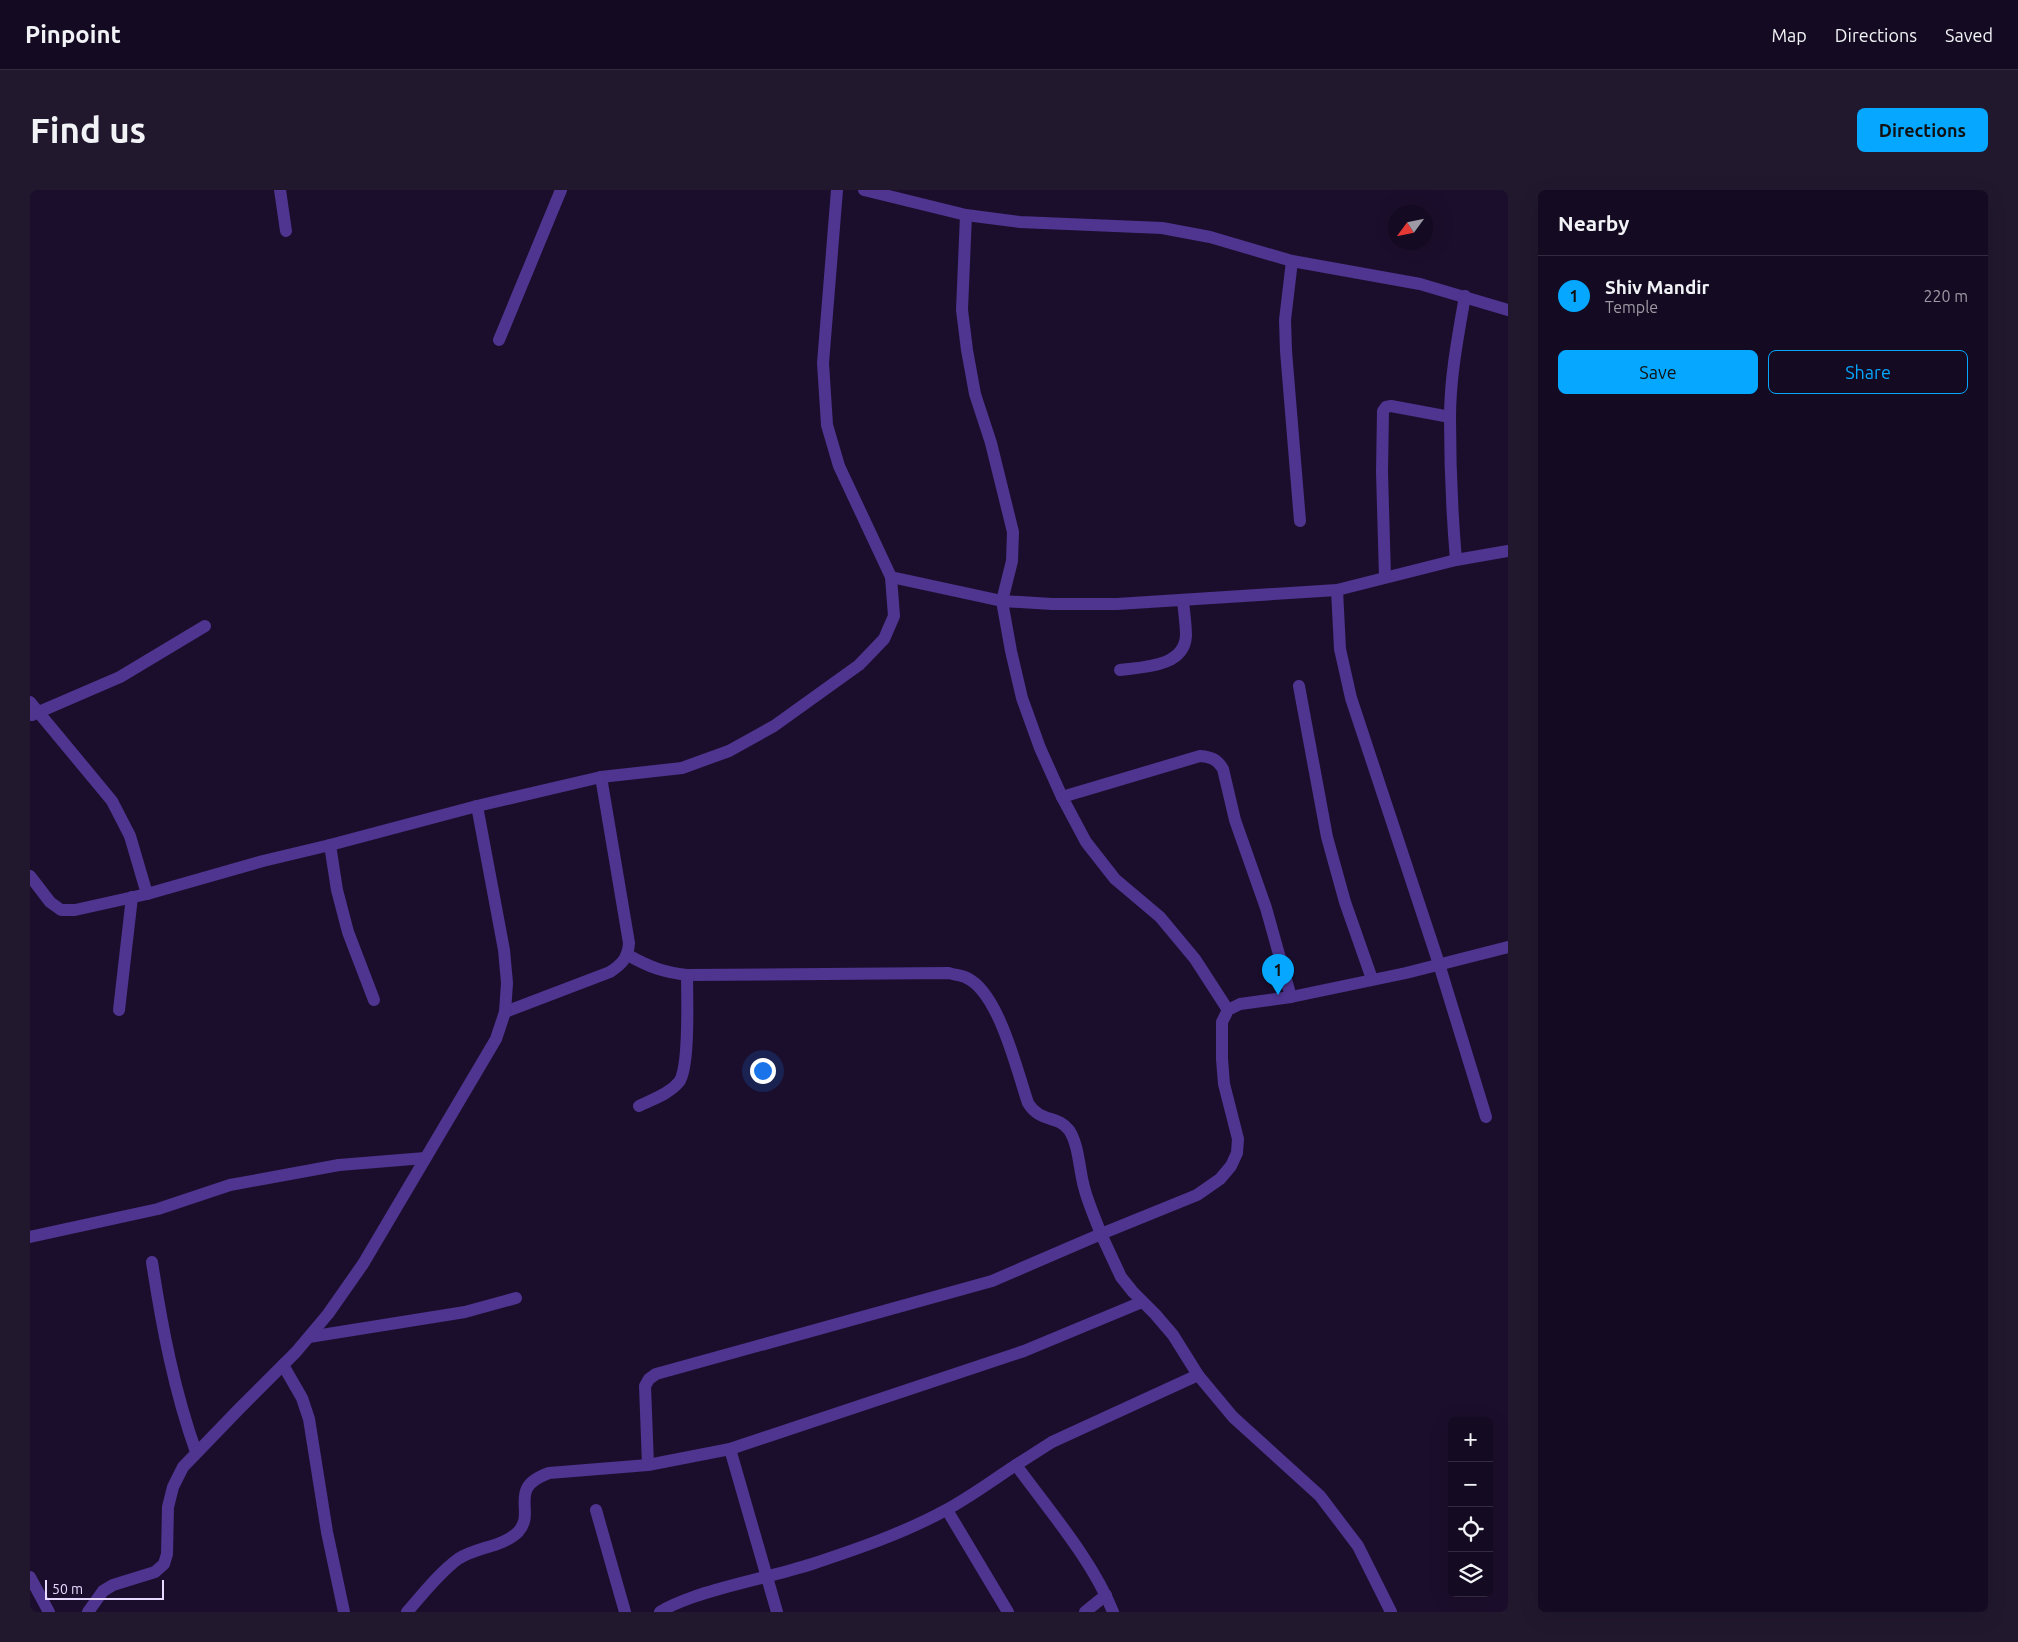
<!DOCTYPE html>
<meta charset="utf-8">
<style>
:root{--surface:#140a21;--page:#21182e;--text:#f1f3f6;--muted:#9d9aa5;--line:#332b3f;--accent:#05a7ff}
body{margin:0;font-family:Ubuntu,sans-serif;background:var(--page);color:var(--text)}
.controls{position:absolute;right:15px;bottom:15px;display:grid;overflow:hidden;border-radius:8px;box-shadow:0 5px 20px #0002}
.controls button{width:45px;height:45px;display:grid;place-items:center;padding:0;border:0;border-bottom:1px solid var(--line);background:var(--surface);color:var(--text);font:25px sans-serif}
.compass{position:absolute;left:1358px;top:15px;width:45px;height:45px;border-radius:50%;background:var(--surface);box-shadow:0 5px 20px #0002;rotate:237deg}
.scale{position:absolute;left:15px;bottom:12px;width:119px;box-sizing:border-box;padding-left:5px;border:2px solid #e7d9ff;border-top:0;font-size:14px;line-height:18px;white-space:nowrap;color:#e7d9ff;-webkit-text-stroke:4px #1b0e2c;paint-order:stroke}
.you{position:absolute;left:732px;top:880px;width:18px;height:18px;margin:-12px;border:4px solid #fff;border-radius:50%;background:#1a73e8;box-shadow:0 0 0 8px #1a73e833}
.badge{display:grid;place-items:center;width:32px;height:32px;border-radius:50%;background:var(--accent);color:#111;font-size:16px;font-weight:700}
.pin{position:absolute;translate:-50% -41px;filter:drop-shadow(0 1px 2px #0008)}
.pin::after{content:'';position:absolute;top:26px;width:18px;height:15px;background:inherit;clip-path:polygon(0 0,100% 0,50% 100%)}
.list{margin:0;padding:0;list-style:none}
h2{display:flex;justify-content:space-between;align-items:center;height:65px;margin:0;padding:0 20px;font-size:21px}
h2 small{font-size:16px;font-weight:400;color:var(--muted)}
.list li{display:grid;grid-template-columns:32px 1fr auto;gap:15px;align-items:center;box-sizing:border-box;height:80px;padding:0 20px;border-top:1px solid var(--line)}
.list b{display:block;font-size:19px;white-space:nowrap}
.list p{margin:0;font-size:16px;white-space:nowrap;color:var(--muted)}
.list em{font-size:16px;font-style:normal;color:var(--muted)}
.actions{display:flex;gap:10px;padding:15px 20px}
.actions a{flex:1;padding:11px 0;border:1px solid var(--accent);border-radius:8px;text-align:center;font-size:18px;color:var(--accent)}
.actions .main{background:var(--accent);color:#111}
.icon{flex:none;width:28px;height:28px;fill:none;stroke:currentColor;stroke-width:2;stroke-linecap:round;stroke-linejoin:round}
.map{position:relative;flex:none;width:1478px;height:1422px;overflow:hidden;border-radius:8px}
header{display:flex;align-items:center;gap:30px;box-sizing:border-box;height:70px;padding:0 25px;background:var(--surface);border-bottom:1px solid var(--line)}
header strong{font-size:24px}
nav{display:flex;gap:28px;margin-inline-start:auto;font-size:18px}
.intro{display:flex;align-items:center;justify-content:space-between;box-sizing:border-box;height:120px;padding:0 30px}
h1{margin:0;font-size:35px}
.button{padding:12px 22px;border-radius:8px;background:var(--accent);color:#111;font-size:18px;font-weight:700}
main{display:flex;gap:30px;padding:0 30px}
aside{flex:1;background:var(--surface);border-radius:8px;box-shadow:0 5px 20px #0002}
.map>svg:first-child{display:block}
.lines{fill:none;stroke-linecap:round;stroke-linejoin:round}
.minor{stroke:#4f3490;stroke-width:12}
</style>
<header>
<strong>Pinpoint</strong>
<nav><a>Map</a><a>Directions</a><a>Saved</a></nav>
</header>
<div class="intro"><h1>Find us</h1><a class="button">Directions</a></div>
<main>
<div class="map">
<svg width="1478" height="1422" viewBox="0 0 1478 1422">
<rect width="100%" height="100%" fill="#1b0e2c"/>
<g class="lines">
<g class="minor">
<polyline points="250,0 256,41"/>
<polyline points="834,0 936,25 990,32 1132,38 1180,47 1262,71 1390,94 1478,120"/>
<polyline points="936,25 932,120 937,160 945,204 961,253 983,342 982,371 972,411 981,461 992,508 1010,558 1032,607 1056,652 1085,689 1130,727 1165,769 1198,820"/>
<polyline points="1262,71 1255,130 1256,161 1270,331"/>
<polyline points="469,150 531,0"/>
<path d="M1426,370C1422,323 1420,275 1420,228C1420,187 1428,146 1435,106"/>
<polyline points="861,387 972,411 1022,414 1087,414 1307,400 1426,370 1478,361"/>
<polyline points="1355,387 1352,282 1353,221 1356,217 1361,216 1420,227"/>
<polyline points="1307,400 1310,459 1321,508 1409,774 1456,927"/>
<path d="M1090,480C1113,477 1154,477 1156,446C1156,434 1154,422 1153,411"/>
<polyline points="1269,496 1297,647 1315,712 1342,789"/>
<polyline points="0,512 82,611 100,646 117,704"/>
<polyline points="2,525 90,487 175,436"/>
<path d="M1032,607L1170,566C1181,567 1187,569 1193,579L1205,630L1236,718L1261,807"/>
<polyline points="300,655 307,700 318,742 344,810"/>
<polyline points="0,686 20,712 31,720 45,720 117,704 233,671 300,655 447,616 571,587 652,578 699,561 744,536 829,475 854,449 864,426 861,387 809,276 797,235 793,173 807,0"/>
<path d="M598,765C619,777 633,782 657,785L919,783C924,785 932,785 937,788C969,803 987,881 998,913C1010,933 1028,925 1039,940C1049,955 1049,979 1054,997C1058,1013 1065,1028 1071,1044L1167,1005L1190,989L1201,976L1207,963L1208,949L1194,894L1192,869V832L1198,820L1210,814L1261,807L1376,783L1478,757"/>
<polyline points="89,820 102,707"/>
<path d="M475,822L580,782C592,774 598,768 599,753L571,587"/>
<path d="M609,916C623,909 639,904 649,892C660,877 657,806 657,785"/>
<polyline points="0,1047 128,1019 200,995 309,975 395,968"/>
<path d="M122,1072C132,1137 144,1200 166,1262"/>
<polyline points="279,1147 435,1122 486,1108"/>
<polyline points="253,1175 272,1208 279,1229 297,1342 314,1422"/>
<polyline points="700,1259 747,1422"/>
<polyline points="618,1275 615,1196 619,1189 626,1184 962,1091 1071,1044 1091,1087 1103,1102 1125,1124 1143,1145 1168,1185"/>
<polyline points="566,1320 595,1422"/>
<polyline points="917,1320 978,1422"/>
<polyline points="0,1387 19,1422"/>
<polyline points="58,1422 73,1401 83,1395 125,1382 134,1374 137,1364 138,1317 143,1297 153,1277 209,1219 266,1162 298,1124 333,1074 466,849 475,822 477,793 474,760 447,616"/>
<path d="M377,1422C393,1404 409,1383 428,1369C446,1357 473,1357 488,1342C507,1322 476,1298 519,1283L618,1275L700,1259L994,1161L1112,1112"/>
<path d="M630,1422C642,1414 655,1410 669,1405C706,1393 744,1386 782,1374C827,1359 874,1343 916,1320C940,1307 963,1290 986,1275"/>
<polyline points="1055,1422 1076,1405"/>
<path d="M1083,1422C1063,1371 1018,1319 986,1275L1022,1252L1168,1185L1203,1227L1290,1306L1328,1356L1361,1422"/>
</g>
</g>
</svg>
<div class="controls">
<button>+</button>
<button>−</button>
<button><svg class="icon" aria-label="locate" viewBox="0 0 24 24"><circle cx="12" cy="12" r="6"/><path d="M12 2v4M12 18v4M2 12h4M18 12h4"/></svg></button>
<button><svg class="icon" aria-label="layers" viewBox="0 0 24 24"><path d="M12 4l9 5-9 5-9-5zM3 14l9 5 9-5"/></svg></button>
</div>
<svg class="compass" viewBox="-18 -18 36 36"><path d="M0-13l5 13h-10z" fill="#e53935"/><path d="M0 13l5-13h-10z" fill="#9d9aa5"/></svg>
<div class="scale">50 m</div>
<div class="you"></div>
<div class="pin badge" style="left:1248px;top:805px">1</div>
</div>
<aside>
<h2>Nearby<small></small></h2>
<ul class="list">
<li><span class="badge">1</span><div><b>Shiv Mandir</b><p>Temple</p></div><em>220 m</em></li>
</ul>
<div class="actions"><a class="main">Save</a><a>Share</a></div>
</aside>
</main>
